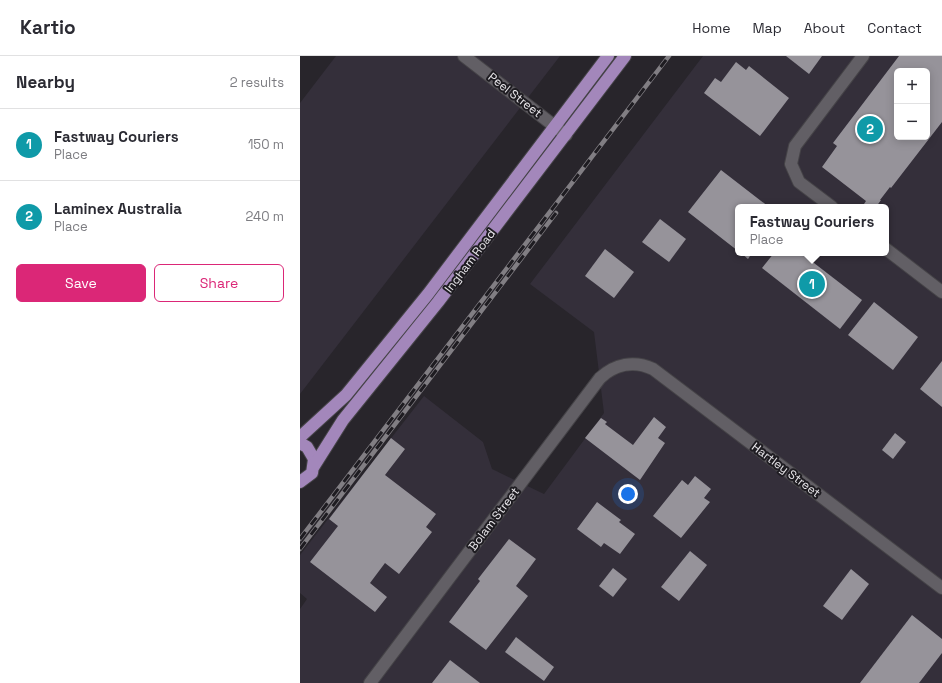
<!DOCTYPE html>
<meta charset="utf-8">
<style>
:root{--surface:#fff;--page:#f7f7f7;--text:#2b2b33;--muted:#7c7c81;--line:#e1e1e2;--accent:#db2777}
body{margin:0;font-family:"Space Grotesk",sans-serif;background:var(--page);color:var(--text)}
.controls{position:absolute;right:12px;top:12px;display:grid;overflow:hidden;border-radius:6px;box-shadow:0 2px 10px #0003}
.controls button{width:36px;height:36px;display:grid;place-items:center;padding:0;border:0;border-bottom:1px solid var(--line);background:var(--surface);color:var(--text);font:20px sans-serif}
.you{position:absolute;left:328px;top:438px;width:14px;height:14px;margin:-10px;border:3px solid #fff;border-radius:50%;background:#1a73e8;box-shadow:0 0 0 6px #1a73e833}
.badge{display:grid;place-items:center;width:26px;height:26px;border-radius:50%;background:var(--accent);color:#fff;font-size:13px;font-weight:700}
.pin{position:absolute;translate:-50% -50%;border:2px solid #fff;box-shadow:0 1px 4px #0006}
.popup{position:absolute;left:435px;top:148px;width:154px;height:52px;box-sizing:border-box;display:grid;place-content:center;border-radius:6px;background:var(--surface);filter:drop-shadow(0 1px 3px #0005);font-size:13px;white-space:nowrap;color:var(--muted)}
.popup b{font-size:15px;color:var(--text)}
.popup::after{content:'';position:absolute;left:50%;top:100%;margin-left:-8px;border:8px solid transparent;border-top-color:var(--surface)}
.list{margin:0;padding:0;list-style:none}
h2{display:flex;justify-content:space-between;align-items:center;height:52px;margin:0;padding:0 16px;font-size:17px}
h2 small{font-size:13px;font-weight:400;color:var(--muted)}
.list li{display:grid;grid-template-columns:26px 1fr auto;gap:12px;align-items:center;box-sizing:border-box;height:72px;padding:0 16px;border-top:1px solid var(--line)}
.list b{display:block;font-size:15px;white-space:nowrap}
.list p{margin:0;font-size:13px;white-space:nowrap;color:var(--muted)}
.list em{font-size:13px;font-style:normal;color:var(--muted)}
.actions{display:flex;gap:8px;padding:12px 16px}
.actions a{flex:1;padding:9px 0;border:1px solid var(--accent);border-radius:6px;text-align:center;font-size:14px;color:var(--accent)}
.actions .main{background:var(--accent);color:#fff}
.map{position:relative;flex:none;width:642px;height:627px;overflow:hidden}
header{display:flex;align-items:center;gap:24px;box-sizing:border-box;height:56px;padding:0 20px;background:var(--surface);border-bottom:1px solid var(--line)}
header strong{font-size:19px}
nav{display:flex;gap:22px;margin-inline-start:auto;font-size:14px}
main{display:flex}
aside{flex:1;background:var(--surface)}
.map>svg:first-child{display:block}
.built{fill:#342f3a;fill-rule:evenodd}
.building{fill:#96939a;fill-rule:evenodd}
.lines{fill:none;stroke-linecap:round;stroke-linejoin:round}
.minor-casing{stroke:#454347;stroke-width:14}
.major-casing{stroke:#454347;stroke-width:14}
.minor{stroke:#625f65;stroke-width:12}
.major{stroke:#a387bb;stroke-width:12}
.rail-casing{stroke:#817e83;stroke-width:4.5}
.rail{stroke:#1e1c21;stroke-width:3;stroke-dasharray:9;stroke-linecap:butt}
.labels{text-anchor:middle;stroke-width:4;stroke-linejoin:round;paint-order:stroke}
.street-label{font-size:12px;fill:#eae8ec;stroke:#1e1c21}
</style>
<header>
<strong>Kartio</strong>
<nav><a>Home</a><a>Map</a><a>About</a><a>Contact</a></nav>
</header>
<main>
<aside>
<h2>Nearby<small>2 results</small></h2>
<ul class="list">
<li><span class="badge" style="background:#0f9aa8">1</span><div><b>Fastway Couriers</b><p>Place</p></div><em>150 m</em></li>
<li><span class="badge" style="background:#0f9aa8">2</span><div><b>Laminex Australia</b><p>Place</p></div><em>240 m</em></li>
</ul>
<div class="actions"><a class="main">Save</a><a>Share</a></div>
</aside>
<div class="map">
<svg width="642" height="627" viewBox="0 0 642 627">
<rect width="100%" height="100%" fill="#28252b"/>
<g class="built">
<polygon points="36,0 260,0 0,338 0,47"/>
<path d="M403,0H642V627H0V553L7,543L0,537V499L124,340L183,386L192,413L244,438L304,357L294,276L230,228ZM597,15H627V81H597ZM438,151H586V197H438Z"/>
</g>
<g class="building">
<polygon points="486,0 522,0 509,18"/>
<path d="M599,0H642V66L591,132L590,131L580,144H581L576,151H568L564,148L566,145L522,111L537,90L533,87ZM597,15H627V81H597Z"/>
<polygon points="436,6 446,14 449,10 489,42 460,80 404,37 415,22 421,26"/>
<polygon points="421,114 469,151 438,151 438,195 388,156"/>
<polygon points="360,163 386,183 369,206 342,186"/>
<polygon points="305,193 334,216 314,242 285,220"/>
<polygon points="441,197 452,197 448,203"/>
<polygon points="474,197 501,197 562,244 540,273 462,212"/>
<polygon points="574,246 618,281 593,314 548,279"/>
<polygon points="642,305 642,351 620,333"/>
<polygon points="354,361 366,371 358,382 365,387 340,424 285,382 301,362 307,366 305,368 333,389"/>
<polygon points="595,377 606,386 593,403 582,394"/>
<polygon points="91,382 105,393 85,419 136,458 126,471 132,476 99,518 85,507 70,527 87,541 75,556 10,506 38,470 29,463"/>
<polygon points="395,420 411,433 404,442 410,446 381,482 353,460 382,424 388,429"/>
<polygon points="297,446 321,464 319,466 335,478 320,498 304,487 301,491 277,473"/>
<polygon points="209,483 236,503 216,530 228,540 186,594 149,566 180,525 178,523"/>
<polygon points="390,495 407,509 379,545 361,531"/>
<polygon points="313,512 327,523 313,541 299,530"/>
<polygon points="551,513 569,528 542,564 523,550"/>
<polygon points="612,559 642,583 642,597 619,627 560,627"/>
<polygon points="216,581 254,611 244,625 205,596"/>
<polygon points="150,604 180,627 132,627"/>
</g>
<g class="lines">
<defs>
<g id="minor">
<polyline points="164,0 266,79"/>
<polyline points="532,151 499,126 491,108 495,90 563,0"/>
<polyline points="586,193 642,236"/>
<path d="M70,627L300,322C315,308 334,304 353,313L642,532"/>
</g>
<g id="major">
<polyline points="0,381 46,339 128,238 308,0"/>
<polyline points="0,387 7,391 14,403 12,417 0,426"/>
<polyline points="14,410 43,364 138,246 325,0"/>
</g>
</defs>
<use href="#minor" class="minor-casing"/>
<use href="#major" class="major-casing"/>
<use href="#minor" class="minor"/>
<use href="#major" class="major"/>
<defs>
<g id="rail">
<polyline points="0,483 369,0"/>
<polyline points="0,493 256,157"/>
</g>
</defs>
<use href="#rail" class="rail-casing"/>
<use href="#rail" class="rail"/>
</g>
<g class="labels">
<g class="street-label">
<text transform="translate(215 39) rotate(38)" y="4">Peel Street</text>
<text transform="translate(170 205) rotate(-53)" y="4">Ingham Road</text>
<text transform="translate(486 414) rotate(37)" y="4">Hartley Street</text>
<text transform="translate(194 463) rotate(-53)" y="4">Bolam Street</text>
</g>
</g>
</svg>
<div class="controls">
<button>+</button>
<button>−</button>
</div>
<div class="you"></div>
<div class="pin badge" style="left:512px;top:228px;background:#0f9aa8">1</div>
<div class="popup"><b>Fastway Couriers</b>Place</div>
<div class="pin badge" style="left:570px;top:73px;background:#0f9aa8">2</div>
</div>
</main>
